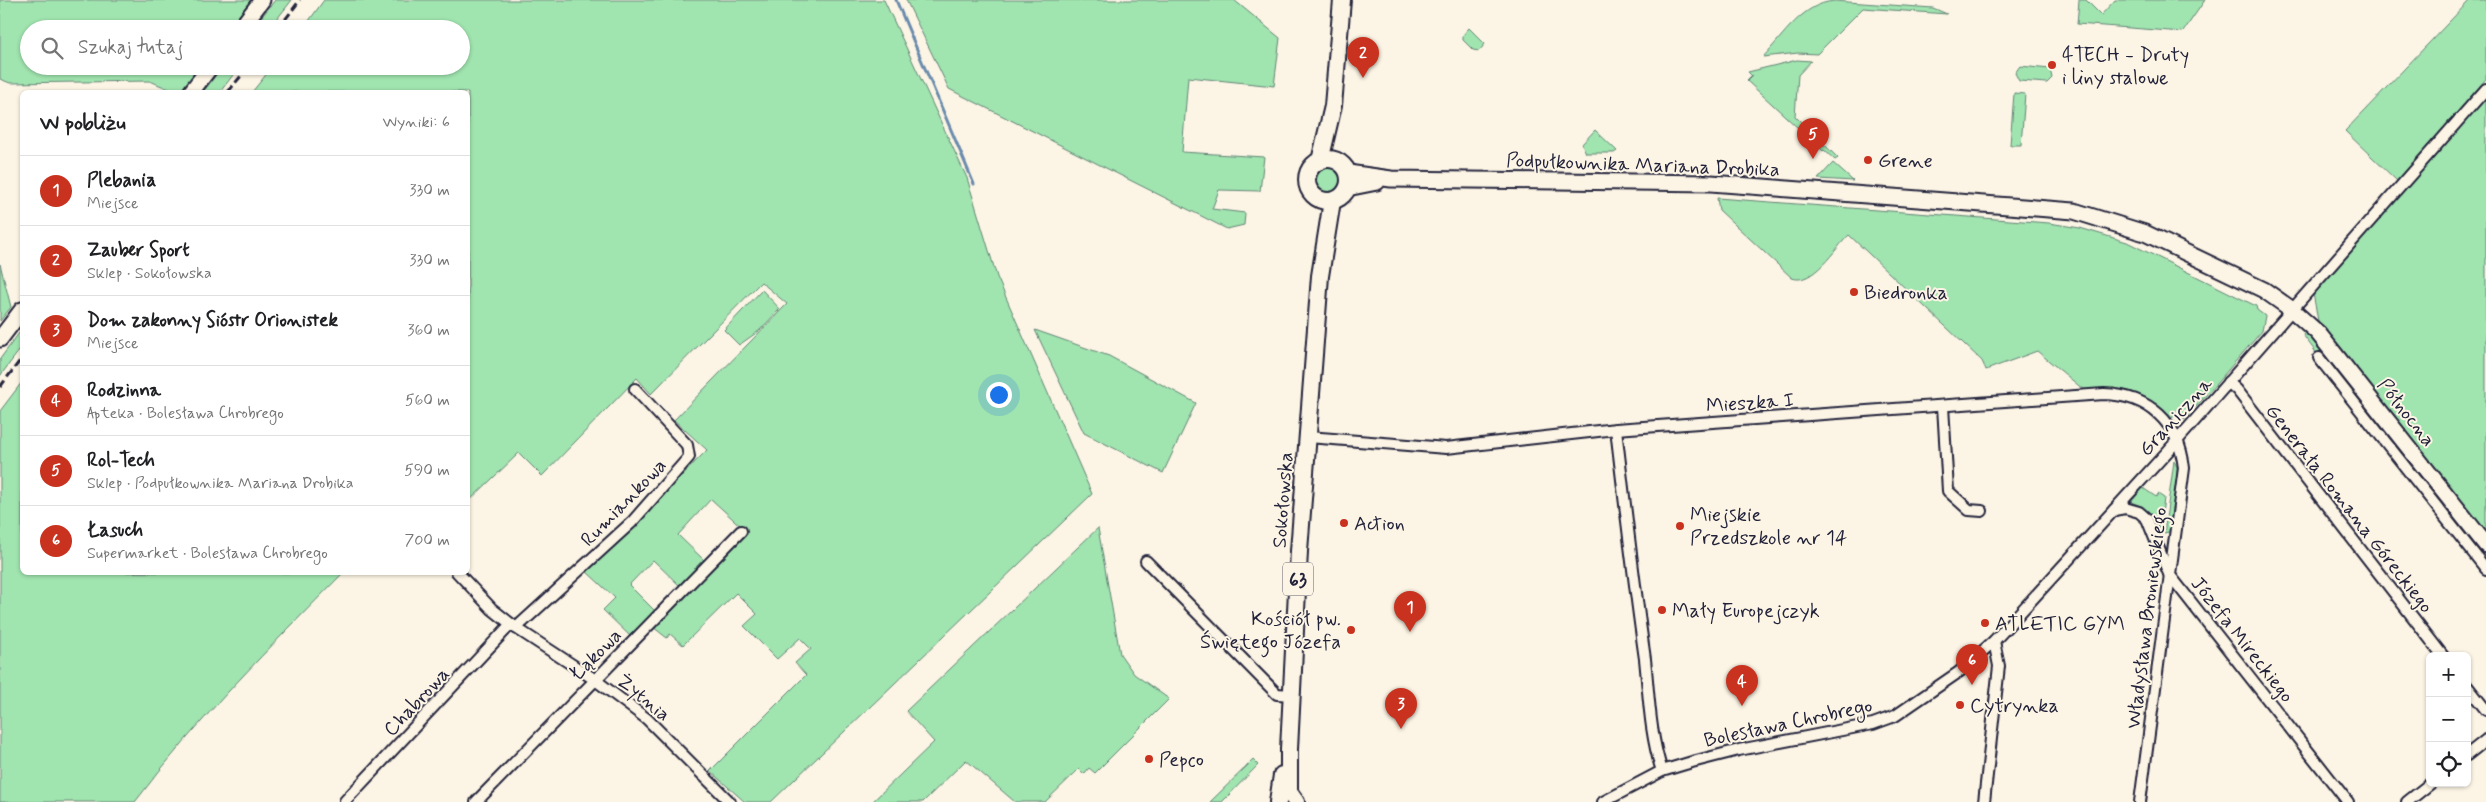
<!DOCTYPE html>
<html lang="pl">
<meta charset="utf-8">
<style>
:root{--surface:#fff;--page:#f2f2f2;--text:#202124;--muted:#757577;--line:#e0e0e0;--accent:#c8321e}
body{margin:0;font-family:Mynerve,sans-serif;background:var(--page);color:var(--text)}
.controls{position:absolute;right:15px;bottom:15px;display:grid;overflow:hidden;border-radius:8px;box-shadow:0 1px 4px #0004}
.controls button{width:45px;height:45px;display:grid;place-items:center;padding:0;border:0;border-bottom:1px solid var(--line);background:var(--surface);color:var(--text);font:25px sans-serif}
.you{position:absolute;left:998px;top:394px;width:18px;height:18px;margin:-12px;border:4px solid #fff;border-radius:50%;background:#1a73e8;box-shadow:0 0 0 8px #1a73e833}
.badge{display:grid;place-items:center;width:32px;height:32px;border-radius:50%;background:var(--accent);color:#fff;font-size:16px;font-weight:700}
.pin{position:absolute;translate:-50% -41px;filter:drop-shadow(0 1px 2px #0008)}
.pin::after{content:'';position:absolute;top:26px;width:18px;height:15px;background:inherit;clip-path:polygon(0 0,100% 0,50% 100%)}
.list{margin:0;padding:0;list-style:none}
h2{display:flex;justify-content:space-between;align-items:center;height:65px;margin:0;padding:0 20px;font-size:21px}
h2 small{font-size:16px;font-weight:400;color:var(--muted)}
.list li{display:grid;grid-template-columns:32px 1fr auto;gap:15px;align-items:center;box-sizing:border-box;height:70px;padding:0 20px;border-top:1px solid var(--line)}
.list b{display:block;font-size:19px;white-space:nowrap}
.list p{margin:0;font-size:16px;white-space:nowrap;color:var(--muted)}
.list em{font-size:16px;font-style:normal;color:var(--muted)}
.icon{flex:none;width:28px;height:28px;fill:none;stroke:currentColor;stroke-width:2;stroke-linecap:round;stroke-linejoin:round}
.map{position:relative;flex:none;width:2486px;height:802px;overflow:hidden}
.search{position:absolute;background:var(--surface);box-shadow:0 1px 4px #0004;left:20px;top:20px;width:450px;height:55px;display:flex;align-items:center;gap:12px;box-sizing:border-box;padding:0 18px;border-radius:28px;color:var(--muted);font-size:19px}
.panel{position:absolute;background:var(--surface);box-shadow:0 1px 4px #0004;left:20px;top:90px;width:450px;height:485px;border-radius:8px}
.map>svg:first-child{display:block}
.green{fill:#a0e4af;stroke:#618375}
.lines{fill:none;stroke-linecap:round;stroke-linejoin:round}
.stream{stroke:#698aac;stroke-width:3}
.street-casing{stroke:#22223b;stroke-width:14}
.secondary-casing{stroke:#22223b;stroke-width:19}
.primary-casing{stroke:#22223b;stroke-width:20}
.street{stroke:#fcf5e5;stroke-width:10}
.secondary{stroke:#fcf5e5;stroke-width:15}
.primary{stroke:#fcf5e5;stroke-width:16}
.rail{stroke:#22223b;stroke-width:3;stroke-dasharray:8 4;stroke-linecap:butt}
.poi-dot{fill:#c8321e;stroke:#fcf5e5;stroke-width:2}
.labels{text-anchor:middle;stroke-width:4;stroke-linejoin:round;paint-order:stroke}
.shield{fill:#fcf5e5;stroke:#63616e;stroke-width:1}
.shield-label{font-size:19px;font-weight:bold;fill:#22223b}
.poi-label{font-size:20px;fill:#22223b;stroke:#fcf5e5;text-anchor:start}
.street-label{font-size:20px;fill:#22223b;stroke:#fcf5e5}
</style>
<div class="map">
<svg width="2486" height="802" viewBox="0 0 2486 802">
<rect width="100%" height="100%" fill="#fcf5e5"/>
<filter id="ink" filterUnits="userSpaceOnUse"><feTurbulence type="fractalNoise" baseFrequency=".02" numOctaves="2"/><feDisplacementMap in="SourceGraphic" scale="10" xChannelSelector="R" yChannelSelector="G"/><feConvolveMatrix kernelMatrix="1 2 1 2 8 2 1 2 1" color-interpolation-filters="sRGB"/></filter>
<g filter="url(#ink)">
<g class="green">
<polygon points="0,0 251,0 229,29 29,29 29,66 201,66 181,92 176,92 150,81 10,83 0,79"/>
<polygon points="275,0 292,0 269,29 252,29"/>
<polygon points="324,0 884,0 967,178 997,277 1092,494 771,802 745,802 710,771 806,675 795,663 811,649 800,638 777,659 744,626 757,614 736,593 683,645 670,634 667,638 653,627 746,531 711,499 678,535 706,562 681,587 653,560 629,585 656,612 631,637 603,610 615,598 587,572 707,450 674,420 787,304 761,282 651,394 637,378 542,476 519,453 468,502 468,92 252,92 273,66 461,66 461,29 303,29"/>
<polygon points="906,0 1234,0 1280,38 1274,86 1188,77 1182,152 1264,157 1260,191 1219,190 1212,209 1245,213 1244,225 1227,229 949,89"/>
<polygon points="2079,0 2086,0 2101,15 2115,0 2205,0 2183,32 2077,24"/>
<polygon points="2470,0 2486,0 2486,79 2397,181 2345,131"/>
<path d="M1834,1L1933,8L1947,14L1863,8L1817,54L1798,53L1763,57C1784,35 1802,4 1834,1Z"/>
<polygon points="1469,28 1485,44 1479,51 1473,50 1463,40 1463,35"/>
<polygon points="1797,60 1811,61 1798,75 1795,116 1838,158 1835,160 1824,150 1823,151 1747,81 1752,76 1748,72"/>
<polygon points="223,66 240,66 220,92 203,92"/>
<polygon points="2020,66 2050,69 2052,78 2047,83 2019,81 2015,73"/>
<polygon points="2014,93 2025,94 2021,145 2010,145"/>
<polygon points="2486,95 2486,534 2340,346 2318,321 2313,293"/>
<polygon points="1595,130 1617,151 1614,153 1586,153 1582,144"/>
<polygon points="1833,163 1853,181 1818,179"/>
<circle cx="1328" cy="180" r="14"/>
<path d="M1717,198L2049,223L2080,228L2127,242L2256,306L2257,310L2265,316L2262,331L2188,416L2184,420L2175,416L2171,418C2138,390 2128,386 2084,390L2037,351L1986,370L1982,361L1849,235C1835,248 1813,286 1792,278L1719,210Z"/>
<polygon points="0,264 11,307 0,321"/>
<polygon points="762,290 780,309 759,331 739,345 724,330"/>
<polygon points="22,329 22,347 0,376 0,359"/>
<polygon points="1035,330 1109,356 1196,403 1163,473 1084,433"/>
<polygon points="2305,332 2321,349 2486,552 2486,565 2321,359 2303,335"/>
<path d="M22,382V572L343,573C269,648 199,718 135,802H0V411Z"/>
<polygon points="2174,461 2177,467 2177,476 2169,532 2164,533"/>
<path d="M2143,488L2156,497L2158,494L2164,498L2160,531C2153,516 2146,507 2131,502Z"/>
<polygon points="1098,528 1120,654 1134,674 1169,699 1095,773 1089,768 1084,774 1079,769 1045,802 1015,802 966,760 923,802 872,802 934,742 906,711"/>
<polygon points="1253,760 1258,765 1222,802 1210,802"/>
</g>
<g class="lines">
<polyline class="stream" points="896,0 974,184"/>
<defs>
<g id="street">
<polyline points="2319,358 2486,569"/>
<polyline points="2228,382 2237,390 2443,656"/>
<polyline points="1943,406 1948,491 1969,510 1982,511"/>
<path d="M1616,429C1625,506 1634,583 1645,659C1649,697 1650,735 1662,771"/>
<path d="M1308,437L1446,448L1616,429L2104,394C2149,395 2179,423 2184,468L2140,802"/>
<polyline points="2114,510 2125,508 2139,512 2147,519 2169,574 2348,802"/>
<polyline points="1146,561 1277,694 1292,695"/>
<polyline points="457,572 492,609 516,628 594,679 647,719 730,802"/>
<polyline points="516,628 632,522 689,457 687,445 635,389"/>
<polyline points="2467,686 2486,710"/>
<polyline points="2467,755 2486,740"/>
<polyline points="345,801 511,624"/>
<polyline points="476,802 741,531"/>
<polyline points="1603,802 1662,771 1692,762 1739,750 1873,724 1895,716 1959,672 1994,641 2168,451 2486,89"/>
<polyline points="1984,802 1999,666 1994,641"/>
<polyline points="2407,802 2431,783"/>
</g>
<g id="secondary">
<polyline points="240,29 262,0"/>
<polyline points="191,92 211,66"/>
<polyline points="1348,173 1391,179 1711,183 2074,211 2145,233 2264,290 2291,309 2318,333 2486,545"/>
<polyline points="1347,188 1377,182"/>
<polyline points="0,339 22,310"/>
</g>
<g id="primary">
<circle cx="1328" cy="180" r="21"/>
<polyline points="1320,161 1333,106 1342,0"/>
<polyline points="1278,802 1282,775"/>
<polyline points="1296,802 1289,792 1289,749 1299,551 1320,276 1332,201"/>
</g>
</defs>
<use href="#street" class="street-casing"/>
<use href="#secondary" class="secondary-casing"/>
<use href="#primary" class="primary-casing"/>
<use href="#street" class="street"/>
<use href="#secondary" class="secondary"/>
<use href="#primary" class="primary"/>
<g class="rail">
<polyline points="278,29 300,0"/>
<polyline points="228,92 249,66"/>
<polyline points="0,387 22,358"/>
</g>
</g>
</g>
<g class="poi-dot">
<circle cx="2052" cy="65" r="5"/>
<circle cx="1868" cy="160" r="5"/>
<circle cx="1854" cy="292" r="5"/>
<circle cx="1344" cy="523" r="5"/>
<circle cx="1680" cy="526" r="5"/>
<circle cx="1662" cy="610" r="5"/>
<circle cx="1985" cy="623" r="5"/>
<circle cx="1351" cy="630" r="5"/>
<circle cx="1960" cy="705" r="5"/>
<circle cx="1149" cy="759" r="5"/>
</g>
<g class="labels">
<rect class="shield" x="1283" y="562.5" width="30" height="33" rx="4"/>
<g class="shield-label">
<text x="1298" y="586">63</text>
</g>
<g class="poi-label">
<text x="2062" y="61">4TECH - Druty<tspan x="2062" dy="23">i liny stalowe</tspan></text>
<text x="1878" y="167">Grene</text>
<text x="1864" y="299">Biedronka</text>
<text x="1690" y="521">Miejskie<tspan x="1690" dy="23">Przedszkole nr 14</tspan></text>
<text x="1354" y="530">Action</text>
<text x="1672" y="617">Mały Europejczyk</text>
<text x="1341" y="625" text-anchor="end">Kościół pw.<tspan x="1341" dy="23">Świętego Józefa</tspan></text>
<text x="1995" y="630">ATLETIC GYM</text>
<text x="1970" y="712">Cytrynka</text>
<text x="1159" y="766">Pepco</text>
</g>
<g class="street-label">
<text transform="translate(1643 164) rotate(2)" y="7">Podpułkownika Mariana Drobika</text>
<text transform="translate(1750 402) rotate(-4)" y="7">Mieszka I</text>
<text transform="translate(2407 412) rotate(52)" y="7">Północna</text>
<text transform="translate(2175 416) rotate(-48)" y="7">Graniczna</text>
<text transform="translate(1282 500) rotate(-86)" y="7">Sokołowska</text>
<text transform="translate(623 502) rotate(-46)" y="7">Rumiankowa</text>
<text transform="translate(2350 508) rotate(52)" y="7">Generała Romana Góreckiego</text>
<text transform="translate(2146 618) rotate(-83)" y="7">Władysława Broniewskiego</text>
<text transform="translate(2243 639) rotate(52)" y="7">Józefa Mireckiego</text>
<text transform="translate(595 654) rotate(-45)" y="7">Łąkowa</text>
<text transform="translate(644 697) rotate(39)" y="7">Żytnia</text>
<text transform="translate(416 701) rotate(-47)" y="7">Chabrowa</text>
<text transform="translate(1788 722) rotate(-12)" y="7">Bolesława Chrobrego</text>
</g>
</g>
</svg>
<div class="controls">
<button>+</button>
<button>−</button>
<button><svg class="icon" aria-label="locate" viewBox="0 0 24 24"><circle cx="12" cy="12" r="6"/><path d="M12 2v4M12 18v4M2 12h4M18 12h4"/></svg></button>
</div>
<div class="you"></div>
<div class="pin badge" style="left:1410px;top:632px">1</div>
<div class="pin badge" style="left:1363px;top:78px">2</div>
<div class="pin badge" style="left:1401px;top:729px">3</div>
<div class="pin badge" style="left:1742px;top:706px">4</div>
<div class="pin badge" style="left:1813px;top:159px">5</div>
<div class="pin badge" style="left:1972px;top:685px">6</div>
<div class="search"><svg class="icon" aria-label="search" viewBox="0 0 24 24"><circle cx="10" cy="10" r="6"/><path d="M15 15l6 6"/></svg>Szukaj tutaj</div>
<section class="panel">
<h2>W pobliżu<small>Wyniki: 6</small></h2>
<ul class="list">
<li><span class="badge">1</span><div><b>Plebania</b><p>Miejsce</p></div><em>330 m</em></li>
<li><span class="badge">2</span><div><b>Zauber Sport</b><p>Sklep · Sokołowska</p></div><em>330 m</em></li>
<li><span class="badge">3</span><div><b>Dom zakonny Sióstr Orionistek</b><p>Miejsce</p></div><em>360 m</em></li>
<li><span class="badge">4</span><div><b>Rodzinna</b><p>Apteka · Bolesława Chrobrego</p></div><em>560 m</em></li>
<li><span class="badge">5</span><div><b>Rol-Tech</b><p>Sklep · Podpułkownika Mariana Drobika</p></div><em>590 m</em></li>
<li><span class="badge">6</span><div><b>Łasuch</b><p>Supermarket · Bolesława Chrobrego</p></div><em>700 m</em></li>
</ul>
</section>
</div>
